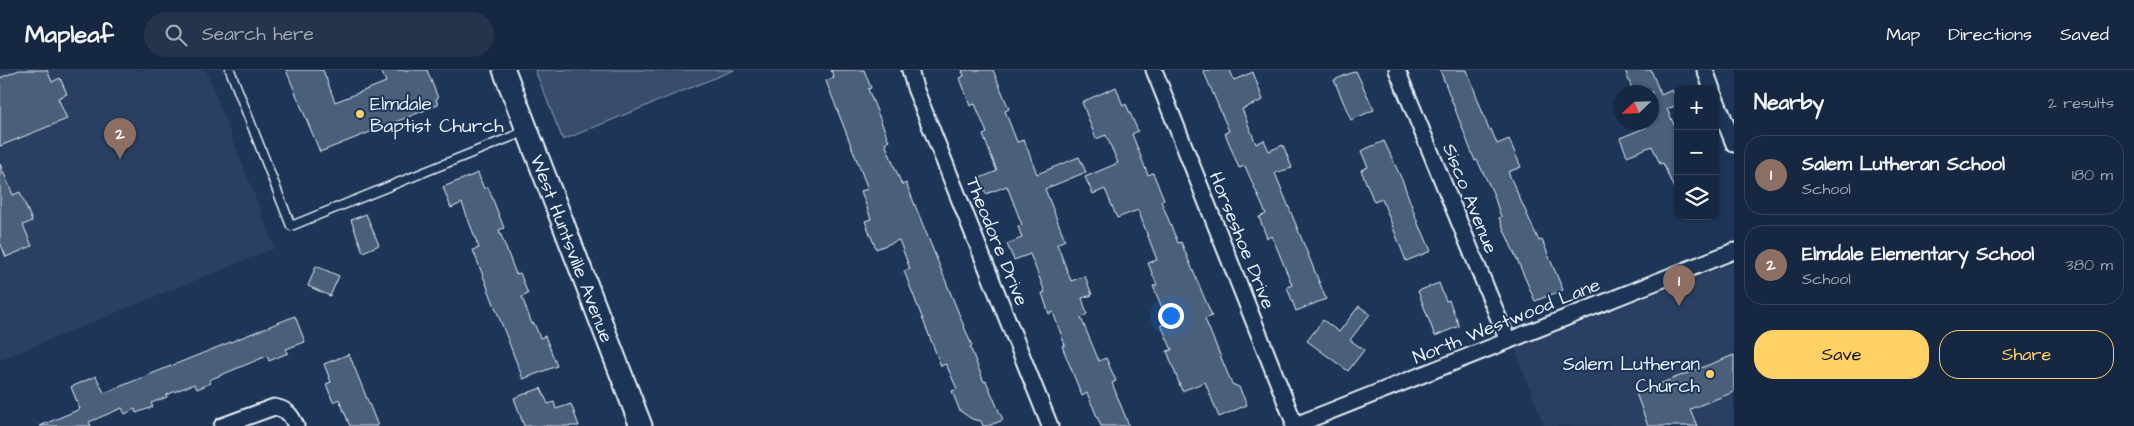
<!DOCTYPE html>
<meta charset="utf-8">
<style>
:root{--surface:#162841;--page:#23344c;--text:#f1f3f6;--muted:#9ea6b1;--line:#35445a;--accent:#ffd166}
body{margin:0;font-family:"Architects Daughter",sans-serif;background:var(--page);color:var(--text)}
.controls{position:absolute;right:15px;top:15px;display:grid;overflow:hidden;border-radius:10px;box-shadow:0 1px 4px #0004}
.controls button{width:45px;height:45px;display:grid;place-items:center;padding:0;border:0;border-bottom:1px solid var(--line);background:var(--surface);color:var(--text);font:25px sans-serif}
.compass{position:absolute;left:1614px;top:15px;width:45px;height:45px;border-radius:50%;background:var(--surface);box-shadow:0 1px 4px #0004;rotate:247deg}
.you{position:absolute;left:1170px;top:245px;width:18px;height:18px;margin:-12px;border:4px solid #fff;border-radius:50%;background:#1a73e8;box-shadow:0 0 0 8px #1a73e833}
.badge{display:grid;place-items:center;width:32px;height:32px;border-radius:50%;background:var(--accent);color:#fff;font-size:16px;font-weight:700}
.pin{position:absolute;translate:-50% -41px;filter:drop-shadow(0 1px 2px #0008)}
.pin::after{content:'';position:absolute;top:26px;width:18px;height:15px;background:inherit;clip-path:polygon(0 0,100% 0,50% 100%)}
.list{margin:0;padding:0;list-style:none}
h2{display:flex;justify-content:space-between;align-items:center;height:65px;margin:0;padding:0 20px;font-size:21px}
h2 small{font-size:16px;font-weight:400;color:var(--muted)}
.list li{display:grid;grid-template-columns:32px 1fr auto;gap:15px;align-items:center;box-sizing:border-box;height:80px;margin:0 10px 10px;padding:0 10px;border:1px solid var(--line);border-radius:20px}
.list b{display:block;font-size:19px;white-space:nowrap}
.list p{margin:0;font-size:16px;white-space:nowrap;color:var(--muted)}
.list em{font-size:16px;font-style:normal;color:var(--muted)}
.actions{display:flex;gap:10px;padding:15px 20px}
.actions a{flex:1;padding:11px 0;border:1px solid var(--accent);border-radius:20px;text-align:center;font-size:18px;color:var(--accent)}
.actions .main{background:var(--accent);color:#111}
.icon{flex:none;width:28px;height:28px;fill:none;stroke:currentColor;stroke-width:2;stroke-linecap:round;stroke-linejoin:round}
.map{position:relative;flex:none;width:1734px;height:356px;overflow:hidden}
header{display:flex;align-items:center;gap:30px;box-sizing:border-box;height:70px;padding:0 25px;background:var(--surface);border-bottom:1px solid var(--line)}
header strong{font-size:24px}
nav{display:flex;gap:28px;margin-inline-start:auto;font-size:18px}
.search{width:350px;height:45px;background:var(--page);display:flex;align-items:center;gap:12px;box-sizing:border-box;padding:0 18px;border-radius:28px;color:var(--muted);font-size:19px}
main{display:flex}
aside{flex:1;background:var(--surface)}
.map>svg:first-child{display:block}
.built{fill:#2a4162}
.green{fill:#374d6c;stroke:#909fb2}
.building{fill:#495e7a;stroke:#e8f1f8}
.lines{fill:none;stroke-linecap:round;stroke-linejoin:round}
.service-casing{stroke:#e8f1f8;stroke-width:11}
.minor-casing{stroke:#e8f1f8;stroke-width:19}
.secondary-casing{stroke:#e8f1f8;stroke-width:25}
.service{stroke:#1d3557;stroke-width:8}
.minor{stroke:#1d3557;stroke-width:15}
.secondary{stroke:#1d3557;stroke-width:21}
.poi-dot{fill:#ffd166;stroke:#1d3557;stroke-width:2}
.labels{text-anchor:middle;stroke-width:4;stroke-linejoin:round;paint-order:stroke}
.poi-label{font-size:19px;fill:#e8f1f8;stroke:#1d3557;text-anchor:start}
.street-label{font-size:19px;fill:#e8f1f8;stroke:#1d3557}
</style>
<header>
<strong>Mapleaf</strong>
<div class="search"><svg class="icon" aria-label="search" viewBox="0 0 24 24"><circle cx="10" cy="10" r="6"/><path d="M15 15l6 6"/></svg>Search here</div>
<nav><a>Map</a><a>Directions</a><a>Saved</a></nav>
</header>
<main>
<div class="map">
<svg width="1734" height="356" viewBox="0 0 1734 356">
<rect width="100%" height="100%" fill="#1d3557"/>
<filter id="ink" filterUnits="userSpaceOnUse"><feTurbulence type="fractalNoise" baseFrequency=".02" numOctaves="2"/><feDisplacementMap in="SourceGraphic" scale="10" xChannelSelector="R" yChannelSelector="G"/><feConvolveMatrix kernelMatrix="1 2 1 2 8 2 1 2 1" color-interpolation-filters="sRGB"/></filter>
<g filter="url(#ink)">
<g class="built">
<polygon points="0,0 206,0 275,178 0,290"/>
<polygon points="1734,193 1734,356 1544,356 1515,279"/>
</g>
<polygon class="green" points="535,0 734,0 563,70"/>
<g class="building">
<polygon points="19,0 47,0 52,12 60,8 67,24 58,28 67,49 0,76 0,8"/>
<polygon points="286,0 323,0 335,32 386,12 381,0 427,0 438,28 436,29 438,35 320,82"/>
<polygon points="831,0 864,0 871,18 868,19 889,71 885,73 897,103 902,115 906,113 972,276 970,277 984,312 986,311 1003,350 988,356 983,356 981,351 972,349 960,341 952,321 957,319 946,294 941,296 904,201 910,199 899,170 876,179 865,151 871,149 861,121 868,119 826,11 834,8"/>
<polygon points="962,0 993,0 1009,39 1005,41 1017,72 1024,70 1037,104 1079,87 1086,102 1045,119 1065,170 1057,174 1071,211 1085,206 1092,225 1082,228 1087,244 1081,248 1099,291 1106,288 1116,311 1112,313 1129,356 1101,356 1087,323 1082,326 1062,276 1065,275 1053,242 1049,244 1042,223 1045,222 1030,184 1014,190 1007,174 1022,168 1018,156 1022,155 1007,116 986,124 980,108 997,101 983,65 987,63 975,34 970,36 960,8 964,6"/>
<polygon points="1203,0 1230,0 1234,10 1253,2 1263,30 1242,39 1256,74 1264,70 1269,81 1283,75 1292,98 1275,103 1326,229 1296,241 1287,217 1292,215 1272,166 1267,168 1259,147 1266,144 1245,96 1239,98 1225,63 1229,61"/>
<polygon points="1440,0 1467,0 1489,60 1491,59 1497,74 1509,69 1521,97 1508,102 1539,171 1542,170 1563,220 1535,231 1499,148 1501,147 1493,123 1477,90 1475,91"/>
<polygon points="1625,0 1651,0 1661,25 1672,20 1678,33 1678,35 1667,39 1678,64 1678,128 1663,93 1660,94 1652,76 1627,86 1620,68 1647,57 1645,52 1652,52 1652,22 1633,22"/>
<polygon points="1356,1 1374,40 1351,50 1334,10"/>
<polygon points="1116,17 1123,36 1126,34 1138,61 1132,64 1148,105 1153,103 1164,129 1161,131 1178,173 1181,172 1212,246 1205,249 1232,314 1239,317 1247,335 1219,347 1205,312 1182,321 1167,281 1172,280 1161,255 1168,252 1153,216 1157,215 1148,193 1157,190 1138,140 1117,148 1105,119 1093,124 1085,107 1118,93 1106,65 1096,69 1082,32"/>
<polygon points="1384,71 1403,112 1420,159 1421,158 1431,181 1406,191 1382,129 1374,132 1361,100 1368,97 1361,81"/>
<polygon points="0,94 13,125 20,122 32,151 23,155 32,176 6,187 0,172"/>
<polygon points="478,103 484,119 488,117 504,158 499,160 516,204 520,203 528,224 522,227 532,254 534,253 540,268 545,266 557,296 523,309 473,180 479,178 462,133 451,138 443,117"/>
<polygon points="366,144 379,175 363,182 351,150"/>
<polygon points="316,196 339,206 330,226 308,216"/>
<polygon points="1439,213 1446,231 1449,230 1459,256 1435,266 1418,221"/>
<polygon points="1359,236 1370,244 1350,270 1364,280 1348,301 1307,271 1323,250 1339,262"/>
<polygon points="295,246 305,272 286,279 288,283 269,291 267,286 209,310 211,313 197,319 194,314 166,325 167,327 151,333 153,337 136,343 135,339 125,344 122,338 89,352 91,356 40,356 80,339 71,317 96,306 104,323"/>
<polygon points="349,284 378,356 350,356 339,329 333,332 326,314 331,312 324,294"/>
<polygon points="1734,285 1734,322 1690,339 1697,356 1648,356 1636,323"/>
<polygon points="541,318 548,334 554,332 556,339 571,334 579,356 524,356 514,328"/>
</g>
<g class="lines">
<defs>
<polyline id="service" points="230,0 291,156 526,61"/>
<g id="minor">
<polyline points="910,0 915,18 1050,356"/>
<polyline points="1154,0 1295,355"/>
<polyline points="1397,0 1508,271"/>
<polyline points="1705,0 1712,19"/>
<polyline points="1715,27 1734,74"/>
<path d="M222,356L274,337C286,339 291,344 296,356"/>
<polyline points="1293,356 1734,181"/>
</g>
<g id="secondary">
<path id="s1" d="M504,0L641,356"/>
</g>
</defs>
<use href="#service" class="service-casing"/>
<use href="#minor" class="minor-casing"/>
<use href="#secondary" class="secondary-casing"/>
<use href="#service" class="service"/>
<use href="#minor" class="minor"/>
<use href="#secondary" class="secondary"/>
</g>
</g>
<g class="poi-dot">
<circle cx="360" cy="44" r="5"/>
<circle cx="1710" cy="304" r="5"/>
</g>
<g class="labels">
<g class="poi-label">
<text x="370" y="40">Elmdale<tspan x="370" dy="22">Baptist Church</tspan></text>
<text x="1700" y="300" text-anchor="end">Salem Lutheran<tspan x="1700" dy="22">Church</tspan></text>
</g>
<g class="street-label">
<text transform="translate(1471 128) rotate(68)" y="7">Sisco Avenue</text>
<text transform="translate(1243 170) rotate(68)" y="7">Horseshoe Drive</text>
<text transform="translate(998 171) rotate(68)" y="7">Theodore Drive</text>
<text dy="7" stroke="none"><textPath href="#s1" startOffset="191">West Huntsville Avenue</textPath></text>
<text transform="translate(1506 250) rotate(-22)" y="7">North Westwood Lane</text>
</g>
</g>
</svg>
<div class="controls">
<button>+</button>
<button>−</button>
<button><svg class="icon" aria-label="layers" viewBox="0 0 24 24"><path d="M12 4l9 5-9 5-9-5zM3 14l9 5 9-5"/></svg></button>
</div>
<svg class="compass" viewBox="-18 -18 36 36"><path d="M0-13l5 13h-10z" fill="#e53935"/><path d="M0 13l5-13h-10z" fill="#9ea6b1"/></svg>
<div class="you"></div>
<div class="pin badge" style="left:1679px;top:236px;background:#8d6e63">1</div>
<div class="pin badge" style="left:120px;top:89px;background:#8d6e63">2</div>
</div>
<aside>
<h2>Nearby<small>2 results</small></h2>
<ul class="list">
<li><span class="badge" style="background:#8d6e63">1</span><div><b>Salem Lutheran School</b><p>School</p></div><em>180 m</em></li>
<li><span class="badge" style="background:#8d6e63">2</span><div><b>Elmdale Elementary School</b><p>School</p></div><em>380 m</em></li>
</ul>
<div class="actions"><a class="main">Save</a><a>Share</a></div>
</aside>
</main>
